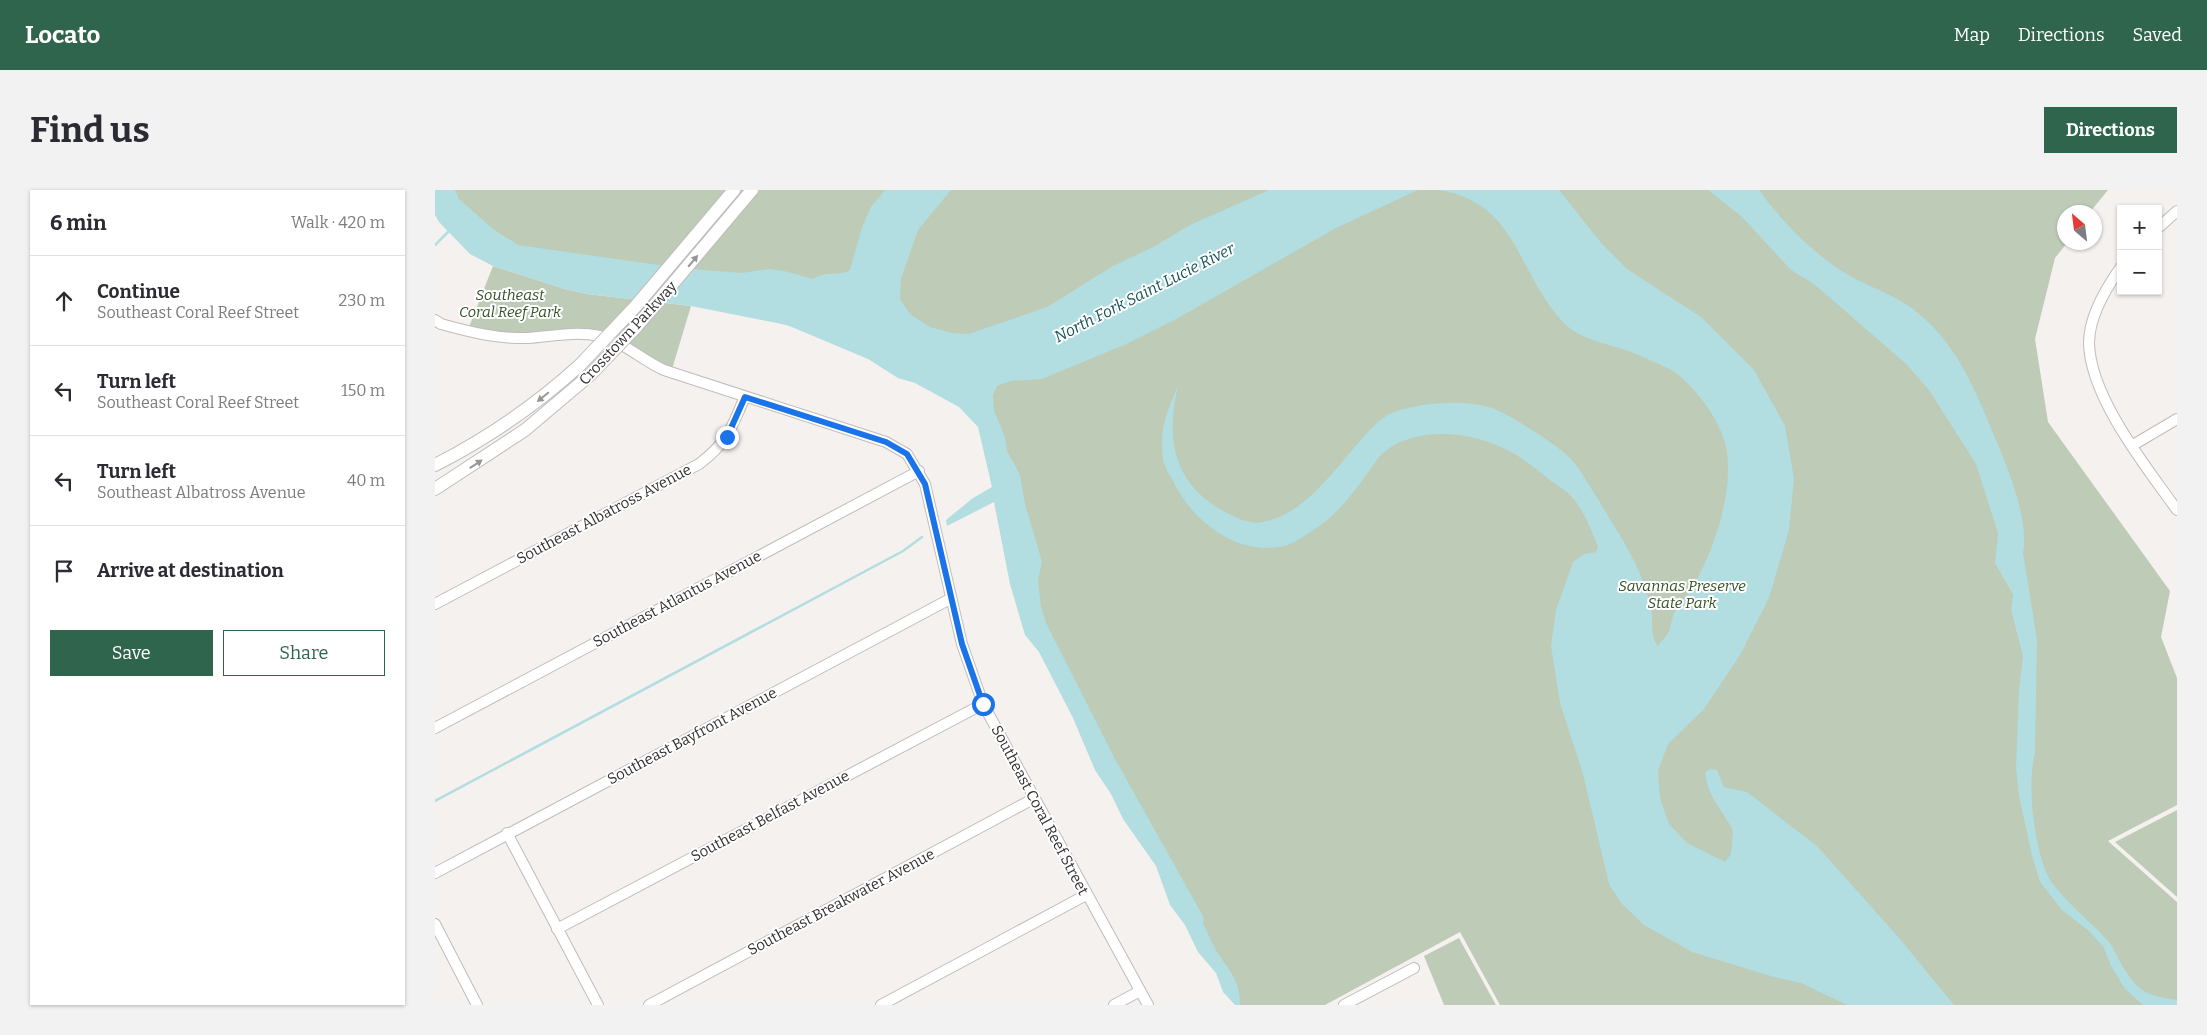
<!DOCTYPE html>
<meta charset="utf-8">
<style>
:root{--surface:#fff;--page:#f2f2f3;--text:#2b2b33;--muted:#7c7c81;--line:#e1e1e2;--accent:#2f654c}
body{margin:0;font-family:Bitter,serif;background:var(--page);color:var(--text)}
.controls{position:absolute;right:15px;top:15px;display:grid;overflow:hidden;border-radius:0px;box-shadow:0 1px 4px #0004}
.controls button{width:45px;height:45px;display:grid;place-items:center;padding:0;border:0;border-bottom:1px solid var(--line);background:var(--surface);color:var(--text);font:25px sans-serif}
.compass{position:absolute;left:1622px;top:15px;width:45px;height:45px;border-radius:50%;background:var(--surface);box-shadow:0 1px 4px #0004;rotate:332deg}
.stop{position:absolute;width:15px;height:15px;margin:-11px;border:4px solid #1a73e8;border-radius:50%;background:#fff}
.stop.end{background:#1a73e8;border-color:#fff;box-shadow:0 1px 5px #0008}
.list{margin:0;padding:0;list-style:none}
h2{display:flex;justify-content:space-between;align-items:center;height:65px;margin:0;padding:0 20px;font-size:21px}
h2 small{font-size:16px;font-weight:400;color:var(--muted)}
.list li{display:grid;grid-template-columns:32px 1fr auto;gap:15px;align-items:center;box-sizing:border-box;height:90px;padding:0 20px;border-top:1px solid var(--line)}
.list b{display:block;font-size:19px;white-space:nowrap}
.list p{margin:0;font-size:16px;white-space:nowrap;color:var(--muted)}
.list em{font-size:16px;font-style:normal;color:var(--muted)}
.actions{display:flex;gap:10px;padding:15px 20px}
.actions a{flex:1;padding:11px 0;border:1px solid var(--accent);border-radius:0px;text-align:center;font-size:18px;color:var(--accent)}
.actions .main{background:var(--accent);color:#fff}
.icon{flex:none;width:28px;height:28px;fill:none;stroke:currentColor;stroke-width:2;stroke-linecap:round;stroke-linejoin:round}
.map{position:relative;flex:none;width:1742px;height:815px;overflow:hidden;border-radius:0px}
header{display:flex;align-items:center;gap:30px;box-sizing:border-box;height:70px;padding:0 25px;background:var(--accent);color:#fff}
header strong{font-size:24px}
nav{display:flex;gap:28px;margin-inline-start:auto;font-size:18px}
.intro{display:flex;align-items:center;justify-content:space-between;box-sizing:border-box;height:120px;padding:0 30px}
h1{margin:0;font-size:35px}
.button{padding:12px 22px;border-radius:0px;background:var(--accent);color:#fff;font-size:18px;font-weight:700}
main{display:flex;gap:30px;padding:0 30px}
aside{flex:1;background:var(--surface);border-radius:0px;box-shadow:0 1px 4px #0004}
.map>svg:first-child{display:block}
.green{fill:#bdcbb7}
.water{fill:#b2dde1}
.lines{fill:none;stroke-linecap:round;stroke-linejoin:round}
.stream{stroke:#b2dde1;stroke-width:2.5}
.minor-casing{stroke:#c0bcbb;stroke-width:12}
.major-casing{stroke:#c0bcbb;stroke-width:14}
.minor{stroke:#fff;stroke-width:10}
.major{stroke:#fff;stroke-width:12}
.major-bridge-casing{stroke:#c0bcbb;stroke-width:14;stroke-linecap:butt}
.major-bridge{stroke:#fff;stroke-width:12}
.oneway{fill:#989797}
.route{stroke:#1a73e8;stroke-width:6}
.labels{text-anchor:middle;stroke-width:4;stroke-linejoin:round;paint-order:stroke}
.park-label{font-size:15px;font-style:italic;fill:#345126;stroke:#fff}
.street-label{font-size:15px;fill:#312f2f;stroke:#fff}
.water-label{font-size:16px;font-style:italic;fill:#175358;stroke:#fff}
</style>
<header>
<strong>Locato</strong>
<nav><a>Map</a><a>Directions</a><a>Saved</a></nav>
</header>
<div class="intro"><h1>Find us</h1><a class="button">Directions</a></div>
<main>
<aside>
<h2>6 min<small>Walk · 420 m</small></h2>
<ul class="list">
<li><svg class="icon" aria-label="ahead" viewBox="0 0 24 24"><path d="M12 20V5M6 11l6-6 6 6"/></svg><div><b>Continue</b><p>Southeast Coral Reef Street</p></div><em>230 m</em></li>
<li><svg class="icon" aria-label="left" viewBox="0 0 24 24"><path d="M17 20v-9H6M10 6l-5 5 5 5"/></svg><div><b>Turn left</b><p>Southeast Coral Reef Street</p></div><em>150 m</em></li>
<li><svg class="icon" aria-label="left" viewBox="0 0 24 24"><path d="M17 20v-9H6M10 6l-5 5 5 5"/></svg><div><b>Turn left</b><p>Southeast Albatross Avenue</p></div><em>40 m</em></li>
<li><svg class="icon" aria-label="arrive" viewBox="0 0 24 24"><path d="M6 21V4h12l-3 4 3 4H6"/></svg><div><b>Arrive at destination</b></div></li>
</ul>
<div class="actions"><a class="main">Save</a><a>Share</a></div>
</aside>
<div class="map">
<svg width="1742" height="815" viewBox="0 0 1742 815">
<rect width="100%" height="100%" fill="#f5f1ef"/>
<g class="green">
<polygon points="4,0 1673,0 1655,22 1630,22 1630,52 1632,53 1620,68 1600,149 1613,232 1735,401 1726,447 1742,488 1742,615 1673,651 1742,712 1742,815 1065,815 1025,742 890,815 804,815 619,476 542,188 39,48"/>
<polygon points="58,76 130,99 152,104 256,116 237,179 178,149 79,145 34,137"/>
<polygon points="1742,620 1742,707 1680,652"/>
<polygon points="1024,748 1061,815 1009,815 989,766"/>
</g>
<g class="water">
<path d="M0,0H20L24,9L58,39L83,55L245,78L306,83L335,79L349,81L378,89C392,80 403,87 415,80L427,37L436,17L450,0H516L483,40L466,89L465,109L475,124L495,137L517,143L534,144L612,117L678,76L720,56L755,35L834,0H983L901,38L743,128L689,155L607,189L576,191L562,196L558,205L559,221L570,247L572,261L585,285L590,314L607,372L603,390L606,417L611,433L679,567L769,728L768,733C772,741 775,750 780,758C792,780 805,787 805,815H800L788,802L781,783L763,762L750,735L735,715L721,676L688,629L676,604L660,580L638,528L604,462L590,445L575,394L559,312L512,336L511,330L538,308L557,297L543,237L524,217L480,193L463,188L433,169L352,135L256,116L152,104L130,99L58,76L35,64L4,32L0,25Z"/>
<path d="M1004,0H1124L1167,54L1192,79L1266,127L1319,180L1350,236L1359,289L1354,340L1334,408L1305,465L1269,519L1233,554L1223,581L1225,608L1234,634L1252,653L1290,672L1296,664L1298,641C1287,618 1273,609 1270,582L1276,579L1282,580L1289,597L1312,602L1382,656L1465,749L1519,815H1412L1366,793L1339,787L1257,762L1209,735L1187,714L1174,694L1148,584L1125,513L1116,456L1121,420L1138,372L1149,364L1161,362L1163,357C1156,339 1147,316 1132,302C1127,298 1121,295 1116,291C1101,279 1087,267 1070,259C1034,241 980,236 948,263C941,269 935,280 930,287C909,314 900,327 871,345C863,350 854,356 844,357C797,364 755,328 737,289C733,283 729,275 728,268C724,241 732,220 743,196C730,250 739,296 792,323C802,328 816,335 828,332C871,324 899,279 927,249C935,239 946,227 959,222C987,212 1037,208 1064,221C1081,229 1123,255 1135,268C1146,279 1154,296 1163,309C1179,337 1198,363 1209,394C1211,401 1214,409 1216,416C1219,430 1214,445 1223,456C1226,451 1232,446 1234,441C1237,432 1237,424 1243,416C1248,409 1255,403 1259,395C1280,357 1301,297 1290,253C1286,238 1277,223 1267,210C1258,199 1247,185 1234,179C1222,173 1209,167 1196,162C1173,153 1146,151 1128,132C1081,82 1083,13 1004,0Z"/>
<path d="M1273,0H1324C1348,33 1381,67 1417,87C1441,100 1461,105 1483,123C1526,158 1543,208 1564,257C1576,286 1594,333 1588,363L1602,450L1600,564C1591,593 1600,671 1618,694C1635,716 1656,732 1674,752C1679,758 1682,766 1685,772C1703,801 1708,805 1742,810V815H1708L1690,799L1675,774L1669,758L1654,741L1627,720L1605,692L1597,666L1584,606L1581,578L1584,499L1588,466L1576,420L1578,405L1560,373L1563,343L1541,274L1494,200L1470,173L1379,94L1356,80L1306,26Z"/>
</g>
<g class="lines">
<g class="stream">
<polyline points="0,55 13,42"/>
<polyline points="0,611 468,361 487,347"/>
</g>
<defs>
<g id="minor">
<polyline points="1723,38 1742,21"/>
<path d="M1686,77C1671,98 1654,127 1654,153C1655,207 1711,277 1742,320"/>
<path d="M0,130L6,134C35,142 62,149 93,148C118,146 140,141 165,146C189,152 207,170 229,180L451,252L472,264L490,294L527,454L548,514L713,815"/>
<polyline points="1698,255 1742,229"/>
<path d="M0,414L264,274C294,251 295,240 310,207"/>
<polyline points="0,538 484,281"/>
<polyline points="72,643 163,815"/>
<polyline points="0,683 515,409"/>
<polyline points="0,734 42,815"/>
<polyline points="122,739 548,514"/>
<polyline points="214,815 598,609"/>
<polyline points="446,815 651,705"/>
<polyline points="679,815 705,801"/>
<polyline points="909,815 979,778"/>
</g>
<g id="major">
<path d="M0,275C53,248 101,215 145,175"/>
<polyline points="0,299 90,240 155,185"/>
</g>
</defs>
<use href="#minor" class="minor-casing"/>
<use href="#major" class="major-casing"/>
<use href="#minor" class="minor"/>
<use href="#major" class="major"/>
<defs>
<g id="major-bridge">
<polyline points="145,175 200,117 299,0"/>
<polyline points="155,185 202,136 317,0"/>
</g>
</defs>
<use href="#major-bridge" class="major-bridge-casing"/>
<use href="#major-bridge" class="major-bridge"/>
</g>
<defs><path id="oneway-solid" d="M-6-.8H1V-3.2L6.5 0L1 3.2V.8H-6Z" transform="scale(1.25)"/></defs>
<g class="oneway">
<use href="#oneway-solid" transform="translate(258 71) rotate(-50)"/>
<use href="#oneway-solid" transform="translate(108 207) rotate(141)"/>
<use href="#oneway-solid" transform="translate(41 274) rotate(-33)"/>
</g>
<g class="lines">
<polyline class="route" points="292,247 310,207 451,252 472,264 490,294 527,454 548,514"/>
</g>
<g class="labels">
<g class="park-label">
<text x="75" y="110">Southeast<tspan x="75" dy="17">Coral Reef Park</tspan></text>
<text x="1247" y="401">Savannas Preserve<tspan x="1247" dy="17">State Park</tspan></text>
</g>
<g class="street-label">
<text transform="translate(193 143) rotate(-47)" y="5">Crosstown Parkway</text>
<text transform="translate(169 324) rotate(-28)" y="5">Southeast Albatross Avenue</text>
<text transform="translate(242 409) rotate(-28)" y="5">Southeast Atlantus Avenue</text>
<text transform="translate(257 546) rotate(-28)" y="5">Southeast Bayfront Avenue</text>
<text transform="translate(605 620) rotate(62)" y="5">Southeast Coral Reef Street</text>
<text transform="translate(335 626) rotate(-28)" y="5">Southeast Belfast Avenue</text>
<text transform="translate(406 712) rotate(-28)" y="5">Southeast Breakwater Avenue</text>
</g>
<g class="water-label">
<text transform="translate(709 102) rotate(-27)" y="6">North Fork Saint Lucie River</text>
</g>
</g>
</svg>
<div class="controls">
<button>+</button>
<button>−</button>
</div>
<svg class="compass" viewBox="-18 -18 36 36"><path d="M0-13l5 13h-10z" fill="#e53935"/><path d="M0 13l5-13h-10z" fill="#7c7c81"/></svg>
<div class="stop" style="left:548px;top:514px"></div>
<div class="stop end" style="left:292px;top:247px"></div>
</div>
</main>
